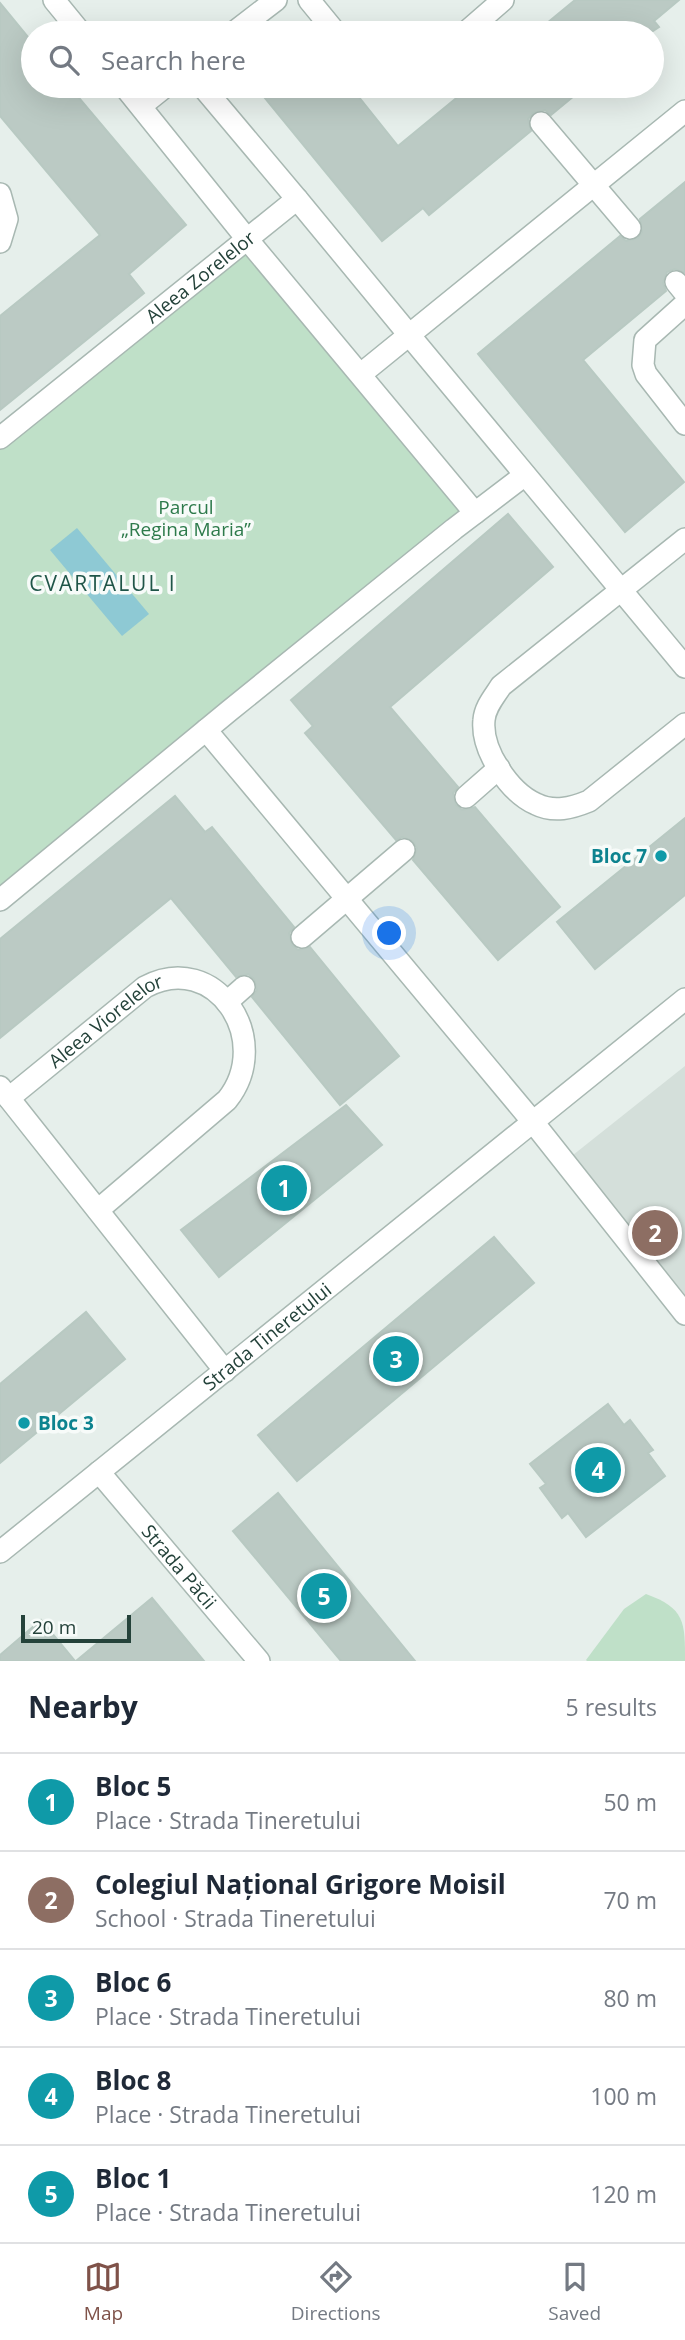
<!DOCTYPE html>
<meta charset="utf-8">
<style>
:root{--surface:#fff;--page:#f2f2f3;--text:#1f2937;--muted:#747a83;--line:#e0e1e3;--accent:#7f5249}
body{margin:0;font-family:"Open Sans",sans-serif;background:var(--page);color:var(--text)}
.scale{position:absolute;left:21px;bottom:18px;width:110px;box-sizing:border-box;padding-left:7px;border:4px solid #24423a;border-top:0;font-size:19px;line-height:24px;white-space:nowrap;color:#24423a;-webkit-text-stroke:5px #f7fbf9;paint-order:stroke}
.you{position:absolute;left:390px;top:934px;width:24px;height:24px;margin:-18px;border:5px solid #fff;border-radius:50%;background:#1a73e8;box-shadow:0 0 0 10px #1a73e833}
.badge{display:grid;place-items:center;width:46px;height:46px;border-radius:50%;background:var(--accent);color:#fff;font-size:23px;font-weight:700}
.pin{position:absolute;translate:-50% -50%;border:4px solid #fff;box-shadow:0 2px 7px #0006}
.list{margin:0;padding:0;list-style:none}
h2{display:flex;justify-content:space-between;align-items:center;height:91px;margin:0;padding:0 28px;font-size:30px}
h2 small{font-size:23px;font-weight:400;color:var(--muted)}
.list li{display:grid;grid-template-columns:46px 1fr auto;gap:21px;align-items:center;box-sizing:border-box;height:98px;padding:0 28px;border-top:2px solid var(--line)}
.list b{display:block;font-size:26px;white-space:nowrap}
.list p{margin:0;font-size:23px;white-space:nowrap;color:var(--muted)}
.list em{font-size:23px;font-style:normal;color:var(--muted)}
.icon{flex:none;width:38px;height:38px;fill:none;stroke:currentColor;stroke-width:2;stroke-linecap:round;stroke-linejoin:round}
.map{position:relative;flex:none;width:685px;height:1661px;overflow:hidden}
.search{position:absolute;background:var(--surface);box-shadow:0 7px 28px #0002;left:21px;right:21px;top:21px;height:77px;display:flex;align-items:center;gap:18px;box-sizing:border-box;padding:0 24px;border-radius:38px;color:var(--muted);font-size:26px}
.sheet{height:581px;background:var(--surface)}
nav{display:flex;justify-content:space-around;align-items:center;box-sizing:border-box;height:98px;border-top:2px solid var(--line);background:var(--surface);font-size:19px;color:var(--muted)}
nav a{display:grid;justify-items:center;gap:4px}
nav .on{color:var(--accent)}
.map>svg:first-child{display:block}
.built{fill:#d4dfda}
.green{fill:#bfe0c8}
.water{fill:#8ec9d4}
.building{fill:#bbcac4;stroke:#b8c9c2;stroke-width:2}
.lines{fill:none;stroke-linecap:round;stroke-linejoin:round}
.service-casing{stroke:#a8b8b2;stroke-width:24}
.minor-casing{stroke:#a8b8b2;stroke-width:24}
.service{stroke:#fff;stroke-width:21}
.minor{stroke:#fff;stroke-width:21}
.culture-dot{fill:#0f9aa8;stroke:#f7fbf9;stroke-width:2.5}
.labels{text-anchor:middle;stroke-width:7;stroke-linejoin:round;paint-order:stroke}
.street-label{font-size:19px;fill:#24423a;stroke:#f7fbf9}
.park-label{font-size:19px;fill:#2d7a4b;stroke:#f7fbf9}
.culture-label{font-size:19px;font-weight:bold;fill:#0d838f;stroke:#f7fbf9;text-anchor:end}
.neighbourhood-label{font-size:21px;letter-spacing:2px;fill:#1f5548;stroke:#f7fbf9}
</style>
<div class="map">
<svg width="685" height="1661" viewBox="0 0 685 1661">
<rect width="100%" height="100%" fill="#e6efeb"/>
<polygon class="built" points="685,1066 685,1303 563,1163"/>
<g class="green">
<polygon points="247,239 475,513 0,900 0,438"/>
<path d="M646,1594C685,1608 685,1622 685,1661H587L586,1660L624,1609Z"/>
</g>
<polygon class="water" points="77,528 149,614 122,636 50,550"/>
<g class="building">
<polygon points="575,0 679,0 654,21 659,27 650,33 535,33"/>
<polygon points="0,3 33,43 33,86 69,86 186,225 129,274 144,293 0,410 0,316 100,235 0,116"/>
<polygon points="255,86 350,86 398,146 471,86 586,86 551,115 545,110 533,113 528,119 531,131 429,215 423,208 382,241"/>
<polygon points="685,182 685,273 675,269 667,272 663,283 666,291 583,360 684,482 625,532 478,354 620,236 626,241 638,238 642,232 640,219"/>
<polygon points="508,514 553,567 390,707 458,787 453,793 456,805 462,810 475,807 560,907 498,960 413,860 417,848 413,841 402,837 396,840 305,733 313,726 291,700"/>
<polygon points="175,796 205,832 212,827 294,927 289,933 292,945 298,950 310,947 399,1056 340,1105 252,997 257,990 254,979 248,974 236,977 171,898 0,1038 0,939"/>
<polygon points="685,818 685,895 595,969 557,922"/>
<polygon points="346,1105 382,1145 219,1277 181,1230"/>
<polygon points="494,1237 534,1283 297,1481 258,1435"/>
<polygon points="86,1312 125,1359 0,1463 0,1384"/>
<polygon points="608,1404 624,1425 630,1420 653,1450 648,1453 665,1476 586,1537 568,1513 562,1518 540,1488 546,1484 530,1464"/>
<polygon points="278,1493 415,1661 341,1661 233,1531"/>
<polygon points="152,1598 204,1661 76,1661"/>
<polygon points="41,1620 75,1661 0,1661 0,1655"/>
</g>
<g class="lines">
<defs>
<g id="service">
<polyline points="54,0 81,33"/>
<polyline points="309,0 336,33"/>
<polyline points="233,33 276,0"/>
<polyline points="465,33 503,0"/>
<polyline points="124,86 247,239 475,513"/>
<polyline points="202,86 297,199"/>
<polyline points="141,106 166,86"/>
<polyline points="541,123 630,228"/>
<polyline points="0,194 7,219 0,242"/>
<polyline points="676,282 685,293"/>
<polyline points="685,304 645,340 643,365 646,374 685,424"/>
<path id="s1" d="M0,438L297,199L410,336"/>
<path d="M685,539L501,686C494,697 485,707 484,720C481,750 509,792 536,804C554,813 572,808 589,801L685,724"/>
<polyline points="466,797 499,768"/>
<polyline points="0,900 229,711 454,529 525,475"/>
<polyline points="302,937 404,850"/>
<polyline points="227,1002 244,987"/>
<path id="s2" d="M9,1098L145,987C215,949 275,1040 227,1100L98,1210"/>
<path id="s3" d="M99,1472L259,1661"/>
</g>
<g id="minor">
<polyline points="410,336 685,667"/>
<polyline points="361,374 685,111"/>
<polyline points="206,730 533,1122 685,1314"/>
<polyline points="0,1087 225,1371"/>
<path id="s4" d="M0,1552L685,999"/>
</g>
</defs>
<use href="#service" class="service-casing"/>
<use href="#minor" class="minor-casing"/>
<use href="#service" class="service"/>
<use href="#minor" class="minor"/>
</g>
<g class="culture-dot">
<circle cx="661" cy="856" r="7"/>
<circle cx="24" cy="1423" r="7"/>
</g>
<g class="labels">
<g class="street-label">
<text dy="7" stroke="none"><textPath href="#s1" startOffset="257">Aleea Zorelelor</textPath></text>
<text dy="7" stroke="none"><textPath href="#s2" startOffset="124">Aleea Viorelelor</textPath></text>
<text dy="7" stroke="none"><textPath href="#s4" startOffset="343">Strada Tineretului</textPath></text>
<text dy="7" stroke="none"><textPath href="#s3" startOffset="124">Strada Păcii</textPath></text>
</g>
<g class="park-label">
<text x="186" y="514">Parcul<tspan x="186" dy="22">„Regina Maria”</tspan></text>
</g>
<g class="culture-label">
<text x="647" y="863">Bloc 7</text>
<text x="38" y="1430" text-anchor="start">Bloc 3</text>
</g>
<g class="neighbourhood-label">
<text x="103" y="591">CVARTALUL I</text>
</g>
</g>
</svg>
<div class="scale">20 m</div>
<div class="you"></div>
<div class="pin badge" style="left:284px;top:1188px;background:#0f9aa8">1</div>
<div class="pin badge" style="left:655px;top:1233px;background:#8d6e63">2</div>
<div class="pin badge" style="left:396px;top:1359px;background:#0f9aa8">3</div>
<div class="pin badge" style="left:598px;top:1470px;background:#0f9aa8">4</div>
<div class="pin badge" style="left:324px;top:1596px;background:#0f9aa8">5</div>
<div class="search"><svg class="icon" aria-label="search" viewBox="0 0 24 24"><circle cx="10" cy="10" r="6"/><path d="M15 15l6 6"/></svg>Search here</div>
</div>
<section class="sheet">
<h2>Nearby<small>5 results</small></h2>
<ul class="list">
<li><span class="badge" style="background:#0f9aa8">1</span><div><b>Bloc 5</b><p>Place · Strada Tineretului</p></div><em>50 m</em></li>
<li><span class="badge" style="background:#8d6e63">2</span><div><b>Colegiul Național Grigore Moisil</b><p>School · Strada Tineretului</p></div><em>70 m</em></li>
<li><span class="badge" style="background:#0f9aa8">3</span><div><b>Bloc 6</b><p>Place · Strada Tineretului</p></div><em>80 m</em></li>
<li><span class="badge" style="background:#0f9aa8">4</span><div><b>Bloc 8</b><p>Place · Strada Tineretului</p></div><em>100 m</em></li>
<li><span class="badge" style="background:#0f9aa8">5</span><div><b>Bloc 1</b><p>Place · Strada Tineretului</p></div><em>120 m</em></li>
</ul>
</section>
<nav>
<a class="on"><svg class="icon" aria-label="map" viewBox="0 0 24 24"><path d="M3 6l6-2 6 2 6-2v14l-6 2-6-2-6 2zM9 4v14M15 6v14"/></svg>Map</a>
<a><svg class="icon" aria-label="directions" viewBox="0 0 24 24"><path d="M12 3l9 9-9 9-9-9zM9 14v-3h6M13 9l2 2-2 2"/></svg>Directions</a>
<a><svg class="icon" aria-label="saved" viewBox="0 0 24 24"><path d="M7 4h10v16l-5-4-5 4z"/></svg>Saved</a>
</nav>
